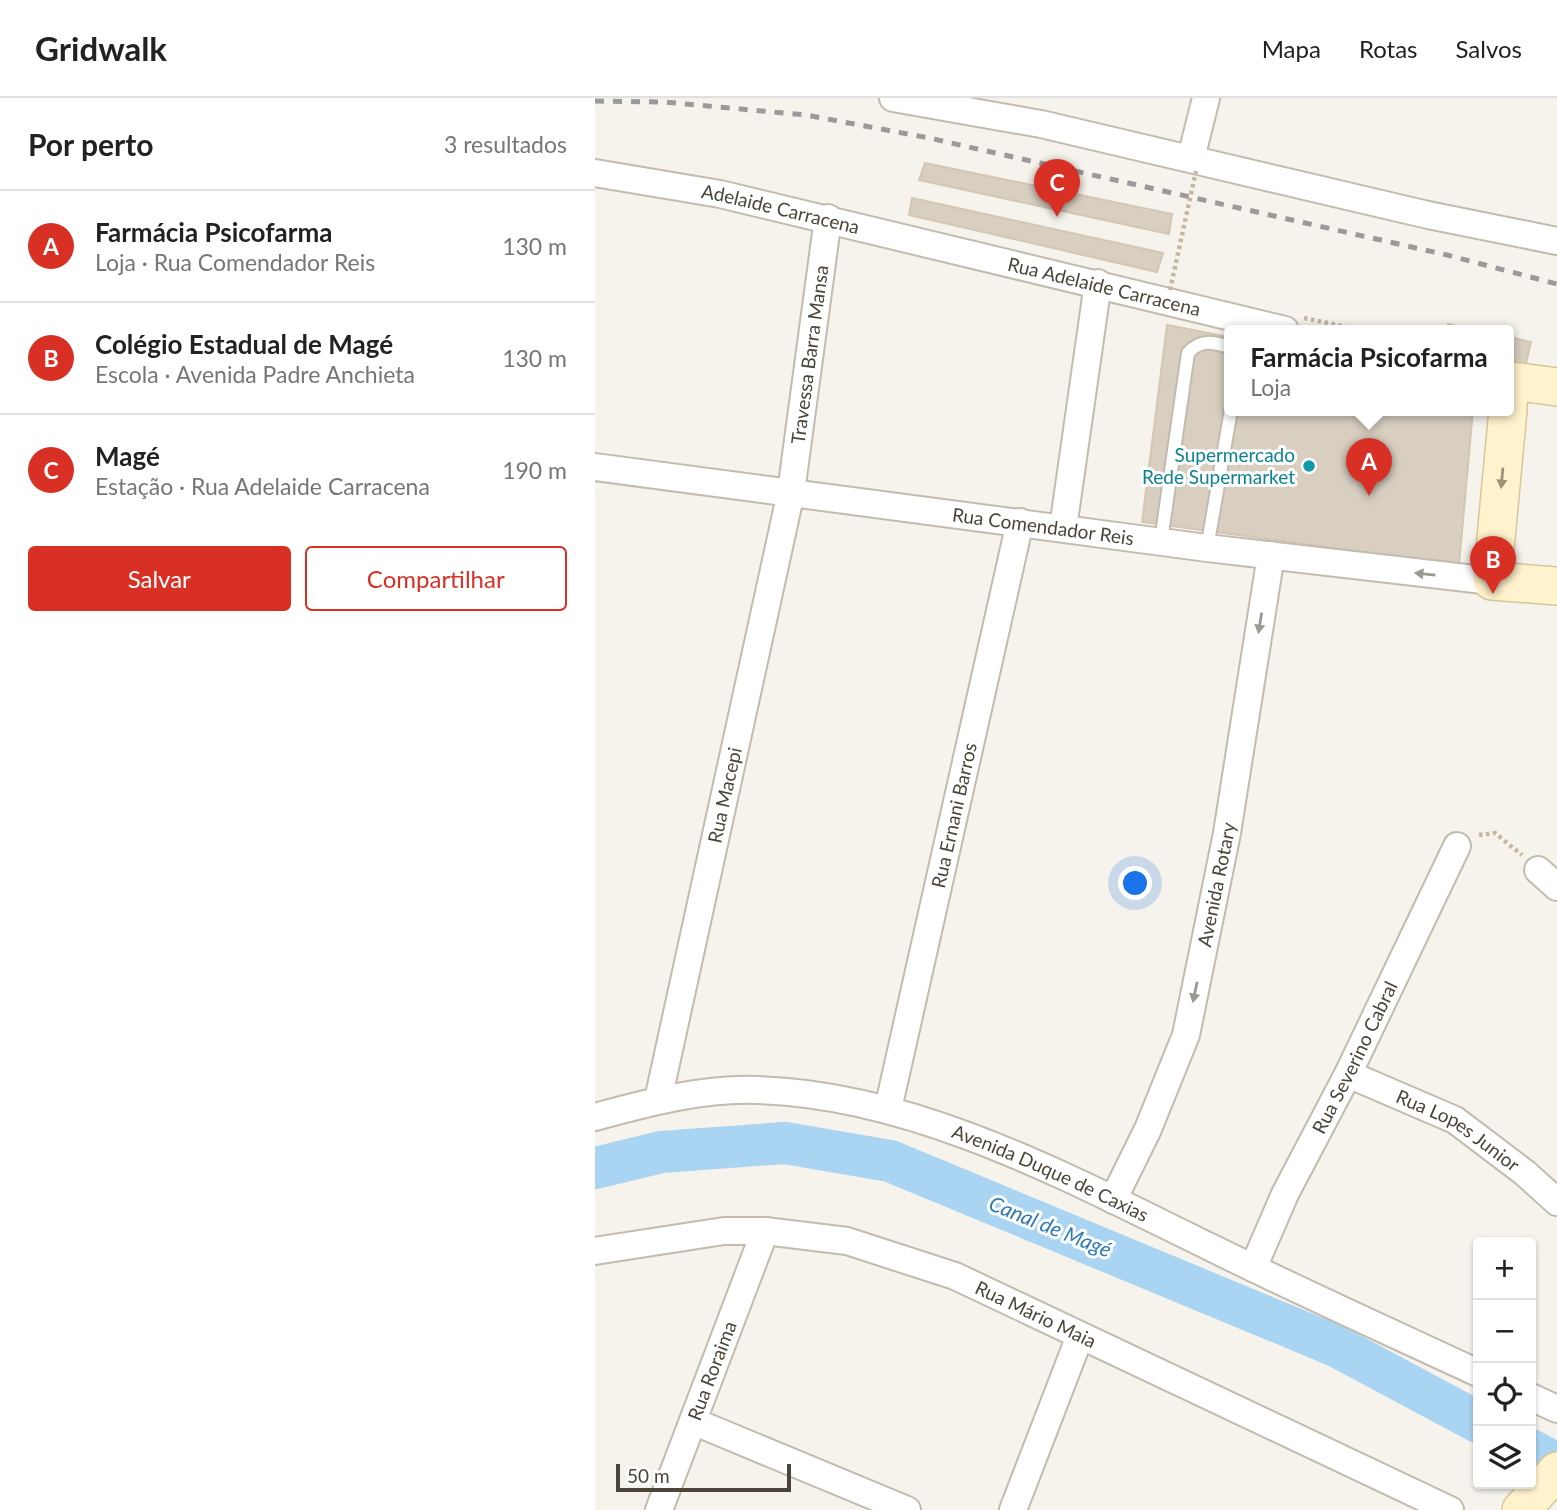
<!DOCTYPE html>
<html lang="pt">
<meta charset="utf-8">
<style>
:root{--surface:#fff;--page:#f6f6f6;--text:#222;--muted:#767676;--line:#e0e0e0;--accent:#d93025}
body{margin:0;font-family:Lato,sans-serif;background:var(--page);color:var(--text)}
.controls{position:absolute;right:21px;bottom:21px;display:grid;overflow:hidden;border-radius:7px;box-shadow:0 2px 5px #0004}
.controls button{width:63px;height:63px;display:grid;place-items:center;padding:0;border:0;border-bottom:2px solid var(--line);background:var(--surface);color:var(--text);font:35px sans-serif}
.scale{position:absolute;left:21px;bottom:18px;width:175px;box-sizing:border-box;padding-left:7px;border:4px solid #4b4439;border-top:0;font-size:19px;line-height:24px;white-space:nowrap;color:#4b4439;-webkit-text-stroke:5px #fff;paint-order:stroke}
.you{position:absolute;left:541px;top:786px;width:24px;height:24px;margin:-18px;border:5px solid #fff;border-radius:50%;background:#1a73e8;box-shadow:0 0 0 10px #1a73e833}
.badge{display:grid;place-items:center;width:46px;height:46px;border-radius:50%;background:var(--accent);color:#fff;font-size:23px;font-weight:700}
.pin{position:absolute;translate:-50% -58px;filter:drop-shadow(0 2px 4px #0008)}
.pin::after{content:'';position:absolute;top:37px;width:24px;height:21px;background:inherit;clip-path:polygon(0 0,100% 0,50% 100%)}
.popup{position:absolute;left:629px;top:227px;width:290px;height:91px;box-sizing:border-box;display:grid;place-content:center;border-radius:7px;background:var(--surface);filter:drop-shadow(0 2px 5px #0005);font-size:23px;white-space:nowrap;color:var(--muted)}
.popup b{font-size:26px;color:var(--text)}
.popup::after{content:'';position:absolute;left:50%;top:100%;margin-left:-14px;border:14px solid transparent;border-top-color:var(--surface)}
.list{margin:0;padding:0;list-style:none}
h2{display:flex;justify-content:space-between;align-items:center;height:91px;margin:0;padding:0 28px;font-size:30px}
h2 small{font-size:23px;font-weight:400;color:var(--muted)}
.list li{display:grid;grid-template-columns:46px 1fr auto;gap:21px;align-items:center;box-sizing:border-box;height:112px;padding:0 28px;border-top:2px solid var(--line)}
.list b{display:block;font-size:26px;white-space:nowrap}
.list p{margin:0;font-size:23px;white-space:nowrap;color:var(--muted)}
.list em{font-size:23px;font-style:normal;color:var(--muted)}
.actions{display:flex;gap:14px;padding:21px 28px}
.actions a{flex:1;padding:16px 0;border:2px solid var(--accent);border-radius:7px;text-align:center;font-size:24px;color:var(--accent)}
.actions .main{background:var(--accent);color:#fff}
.icon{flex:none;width:38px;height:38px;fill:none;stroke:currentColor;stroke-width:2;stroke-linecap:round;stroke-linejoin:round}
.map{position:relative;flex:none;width:962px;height:1412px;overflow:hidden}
header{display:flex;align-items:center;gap:42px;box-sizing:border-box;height:98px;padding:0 35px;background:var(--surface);border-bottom:2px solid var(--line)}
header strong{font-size:33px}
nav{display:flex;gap:38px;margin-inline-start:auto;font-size:24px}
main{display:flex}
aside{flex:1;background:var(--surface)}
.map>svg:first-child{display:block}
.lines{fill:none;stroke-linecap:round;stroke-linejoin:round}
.river{stroke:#a9d4f2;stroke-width:42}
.building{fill:#d8cfc1;stroke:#d3c7b4;stroke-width:2}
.lane-casing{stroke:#c2bbae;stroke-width:16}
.street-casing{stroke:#c2bbae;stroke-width:30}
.secondary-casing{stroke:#d6c79b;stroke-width:40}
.path{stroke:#c4b79f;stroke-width:4.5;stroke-dasharray:3.5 3.5;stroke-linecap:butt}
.lane{stroke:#fff;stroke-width:12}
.street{stroke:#fff;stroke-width:26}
.secondary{stroke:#fff3cd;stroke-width:37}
.rail{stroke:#9a9a9a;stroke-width:5;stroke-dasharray:9 9;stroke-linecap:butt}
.path-bridge{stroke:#c4b79f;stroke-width:4.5;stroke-dasharray:3.5 3.5;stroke-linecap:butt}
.oneway{fill:#9c937c}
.oneway2{fill:#9c9892}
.culture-dot{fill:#0f9aa8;stroke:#fff;stroke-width:2.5}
.labels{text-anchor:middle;stroke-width:6;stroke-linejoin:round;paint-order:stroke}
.street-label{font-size:19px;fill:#4b4439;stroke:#fff}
.culture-label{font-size:19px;fill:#0d838f;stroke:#fff;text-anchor:end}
.water-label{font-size:21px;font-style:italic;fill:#2e7ab2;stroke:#fff}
</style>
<header>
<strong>Gridwalk</strong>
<nav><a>Mapa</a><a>Rotas</a><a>Salvos</a></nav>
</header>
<main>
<aside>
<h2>Por perto<small>3 resultados</small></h2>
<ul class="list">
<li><span class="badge">A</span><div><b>Farmácia Psicofarma</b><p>Loja · Rua Comendador Reis</p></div><em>130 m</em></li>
<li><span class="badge">B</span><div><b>Colégio Estadual de Magé</b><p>Escola · Avenida Padre Anchieta</p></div><em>130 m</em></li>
<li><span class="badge">C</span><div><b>Magé</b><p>Estação · Rua Adelaide Carracena</p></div><em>190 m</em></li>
</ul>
<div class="actions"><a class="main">Salvar</a><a>Compartilhar</a></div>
</aside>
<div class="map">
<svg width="962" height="1412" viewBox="0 0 962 1412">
<rect width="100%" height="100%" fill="#f6f3ec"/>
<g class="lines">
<g class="river">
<polyline points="0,1070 66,1054 190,1045 295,1063 741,1248 883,1324"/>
<polyline points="936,1352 962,1366"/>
</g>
</g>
<g class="building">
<polygon points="330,65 577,116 574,136 324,82"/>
<polygon points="317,100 568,155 562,174 314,117"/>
<polygon points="853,226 879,232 852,232"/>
<polygon points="572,227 634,239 634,312 878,312 864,467 547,424"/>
<polygon points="914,239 936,244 929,274 914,271"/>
</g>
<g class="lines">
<defs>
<g id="lane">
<path d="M566,443L593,255C605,241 618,244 634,249"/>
<polyline points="612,450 636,312"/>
</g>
<g id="street">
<polyline points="298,0 446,26 833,117 962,143"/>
<polyline points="596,60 611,0"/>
<path id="s1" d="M0,75L125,96L690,232"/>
<path id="s2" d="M0,369L612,450L897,483"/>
<polyline points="468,430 503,185"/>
<polyline points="943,772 962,789"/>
<path id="s3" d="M753,976L860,1022L930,1075L962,1104"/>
<path id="s4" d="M63,1002L196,394L233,120"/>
<path id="s5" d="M293,1011L425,424"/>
<path id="s6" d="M0,1019C52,1005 107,990 162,992C321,996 479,1083 619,1151C706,1194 795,1234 883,1275"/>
<path id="s7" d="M518,1102L553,1031L591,937L632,735L676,457"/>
<path id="s8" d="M0,1153L129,1133H170L252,1143L360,1178L855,1412"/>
<path id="s9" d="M658,1170L690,1096L753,976L862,748"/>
<polyline points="936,1299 962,1311"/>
<polyline points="100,1324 312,1412"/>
<path id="s10" d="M64,1412L170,1133"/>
<polyline points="418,1412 485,1238"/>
</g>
<g id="secondary">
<polyline points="914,301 916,283 962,289"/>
<polyline points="913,312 897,483 962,488"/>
<polyline points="926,1412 962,1373"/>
</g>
</defs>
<use href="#lane" class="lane-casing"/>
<use href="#street" class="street-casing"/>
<use href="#secondary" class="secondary-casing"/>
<g class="path">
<polyline points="709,220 766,232"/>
<polyline points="884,737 900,735 927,757"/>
</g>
<use href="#lane" class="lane"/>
<use href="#street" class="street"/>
<use href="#secondary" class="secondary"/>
<polyline class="rail" points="0,3 69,4 211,17 334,40 852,157 962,186"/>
<polyline class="path-bridge" points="575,192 601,73"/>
</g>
<defs><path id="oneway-solid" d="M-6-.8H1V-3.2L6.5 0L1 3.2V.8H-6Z" transform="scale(1.75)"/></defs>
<use class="oneway" href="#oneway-solid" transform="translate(907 380) rotate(95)"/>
<g class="oneway2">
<use href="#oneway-solid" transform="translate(830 476) rotate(-174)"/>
<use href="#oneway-solid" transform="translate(665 525) rotate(99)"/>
<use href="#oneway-solid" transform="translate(600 894) rotate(102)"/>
</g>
<circle class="culture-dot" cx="714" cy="368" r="7"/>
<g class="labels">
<g class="street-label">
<text dy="7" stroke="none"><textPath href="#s1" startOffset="189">Adelaide Carracena</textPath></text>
<text dy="7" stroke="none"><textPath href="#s1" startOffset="522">Rua Adelaide Carracena</textPath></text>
<text dy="7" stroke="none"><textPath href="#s4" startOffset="761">Travessa Barra Mansa</textPath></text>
<text dy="7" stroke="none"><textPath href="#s2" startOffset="452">Rua Comendador Reis</textPath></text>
<text dy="7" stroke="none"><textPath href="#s4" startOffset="312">Rua Macepi</textPath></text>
<text dy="7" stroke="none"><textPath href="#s5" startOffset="301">Rua Ernani Barros</textPath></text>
<text dy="7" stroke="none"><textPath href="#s7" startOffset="334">Avenida Rotary</textPath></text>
<text dy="7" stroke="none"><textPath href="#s9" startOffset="234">Rua Severino Cabral</textPath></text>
<text dy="7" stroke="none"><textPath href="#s3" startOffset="124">Rua Lopes Junior</textPath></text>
<text dy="7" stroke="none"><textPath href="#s6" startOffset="472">Avenida Duque de Caxias</textPath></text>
<text dy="7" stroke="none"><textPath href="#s8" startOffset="457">Rua Mário Maia</textPath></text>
<text dy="7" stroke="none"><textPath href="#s10" startOffset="149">Rua Roraima</textPath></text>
</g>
<g class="culture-label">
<text x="700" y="364">Supermercado<tspan x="700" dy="22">Rede Supermarket</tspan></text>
</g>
<g class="water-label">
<text transform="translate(455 1129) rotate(22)" y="7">Canal de Magé</text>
</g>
</g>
</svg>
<div class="controls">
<button>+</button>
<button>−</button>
<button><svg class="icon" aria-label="locate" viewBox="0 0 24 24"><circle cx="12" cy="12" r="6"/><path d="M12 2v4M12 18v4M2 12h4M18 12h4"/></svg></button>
<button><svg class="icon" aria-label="layers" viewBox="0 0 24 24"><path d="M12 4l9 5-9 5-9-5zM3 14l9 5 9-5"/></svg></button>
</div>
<div class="scale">50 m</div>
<div class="you"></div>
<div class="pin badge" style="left:774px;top:398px">A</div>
<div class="popup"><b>Farmácia Psicofarma</b>Loja</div>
<div class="pin badge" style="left:898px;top:496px">B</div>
<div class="pin badge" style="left:462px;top:119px">C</div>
</div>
</main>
